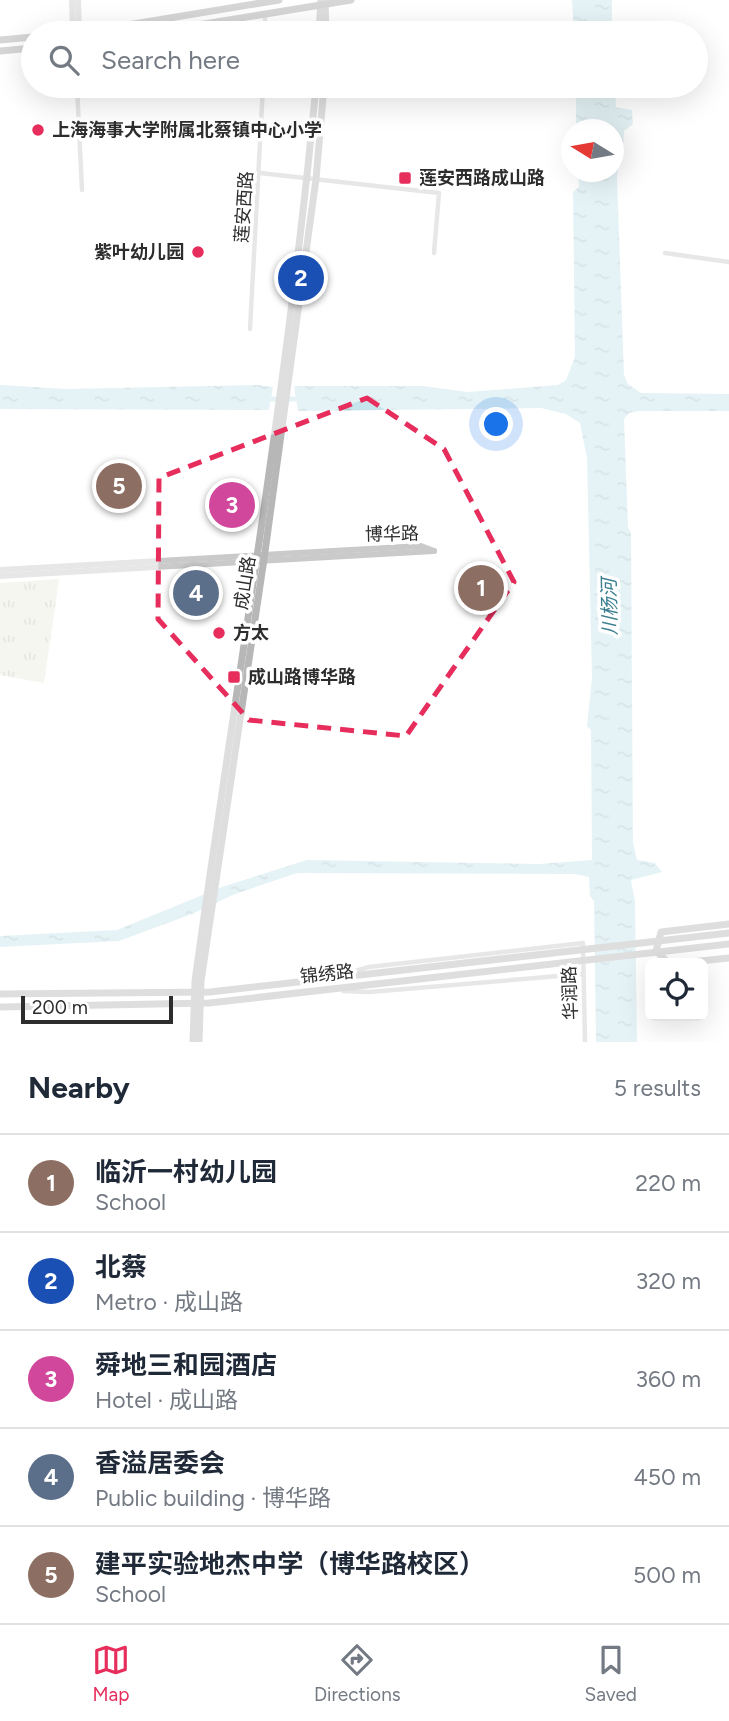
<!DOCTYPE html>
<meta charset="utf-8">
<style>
:root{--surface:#fff;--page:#f2f2f3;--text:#1f2937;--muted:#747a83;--line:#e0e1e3;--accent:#e62d5c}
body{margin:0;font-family:Figtree,"Noto Sans SC",sans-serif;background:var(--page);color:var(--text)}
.controls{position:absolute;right:21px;bottom:21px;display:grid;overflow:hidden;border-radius:10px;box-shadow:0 7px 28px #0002}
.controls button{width:63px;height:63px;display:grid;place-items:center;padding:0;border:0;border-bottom:2px solid var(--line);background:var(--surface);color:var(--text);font:35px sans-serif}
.compass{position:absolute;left:561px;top:119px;width:63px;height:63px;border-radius:50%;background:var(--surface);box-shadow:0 7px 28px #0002;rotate:281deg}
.scale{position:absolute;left:21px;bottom:18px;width:152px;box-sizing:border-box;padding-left:7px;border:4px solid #2d2d2d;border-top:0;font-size:19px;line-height:24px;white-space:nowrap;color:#2d2d2d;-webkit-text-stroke:5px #fff;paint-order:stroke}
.you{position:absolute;left:497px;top:425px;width:24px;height:24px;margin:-18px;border:5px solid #fff;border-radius:50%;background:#1a73e8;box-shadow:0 0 0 10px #1a73e833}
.badge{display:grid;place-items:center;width:46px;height:46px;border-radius:50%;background:var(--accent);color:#fff;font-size:23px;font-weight:700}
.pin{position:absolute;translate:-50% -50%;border:4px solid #fff;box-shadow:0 2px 7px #0006}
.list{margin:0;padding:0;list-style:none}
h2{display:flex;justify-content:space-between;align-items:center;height:91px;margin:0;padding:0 28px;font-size:30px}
h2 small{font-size:23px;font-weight:400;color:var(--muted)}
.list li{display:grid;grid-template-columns:46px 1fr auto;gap:21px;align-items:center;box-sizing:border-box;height:98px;padding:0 28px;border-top:2px solid var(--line)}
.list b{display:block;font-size:26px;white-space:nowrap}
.list p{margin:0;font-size:23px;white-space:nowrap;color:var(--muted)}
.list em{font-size:23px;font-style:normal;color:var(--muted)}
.icon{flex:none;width:38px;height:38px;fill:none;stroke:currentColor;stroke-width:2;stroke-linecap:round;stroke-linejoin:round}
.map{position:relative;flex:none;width:729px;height:1042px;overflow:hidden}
.search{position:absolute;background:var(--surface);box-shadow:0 7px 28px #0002;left:21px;right:21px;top:21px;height:77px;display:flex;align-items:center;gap:18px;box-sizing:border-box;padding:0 24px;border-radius:38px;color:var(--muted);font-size:26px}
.sheet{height:581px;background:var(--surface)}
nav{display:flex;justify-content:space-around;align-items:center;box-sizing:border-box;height:98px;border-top:2px solid var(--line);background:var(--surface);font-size:19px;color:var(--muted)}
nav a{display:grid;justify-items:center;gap:4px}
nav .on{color:var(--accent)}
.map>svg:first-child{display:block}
.park{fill:url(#park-tufts)}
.water{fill:url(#water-ripples)}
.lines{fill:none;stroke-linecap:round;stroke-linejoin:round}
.canal{stroke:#c6e4eb;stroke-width:5}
.minor{stroke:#cacaca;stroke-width:4.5}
.tertiary{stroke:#cacaca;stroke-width:6}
.secondary{stroke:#b7b7b7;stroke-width:7}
.primary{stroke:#a5a5a5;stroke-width:7}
.marked{fill:none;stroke:#e62d5c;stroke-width:5;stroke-dasharray:14 9;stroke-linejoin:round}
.poi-dot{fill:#e62d5c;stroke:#fff;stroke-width:2.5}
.labels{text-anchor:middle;stroke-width:7;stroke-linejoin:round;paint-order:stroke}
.poi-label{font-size:18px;font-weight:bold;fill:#2d2d2d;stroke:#fff;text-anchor:start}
.street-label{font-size:18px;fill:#2d2d2d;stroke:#fff}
.water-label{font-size:19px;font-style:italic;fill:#3b7e90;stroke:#fff}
</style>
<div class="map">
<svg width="729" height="1042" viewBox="0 0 729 1042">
<defs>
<pattern id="park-tufts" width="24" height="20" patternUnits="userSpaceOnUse" patternTransform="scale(1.75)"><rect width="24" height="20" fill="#e6ebdb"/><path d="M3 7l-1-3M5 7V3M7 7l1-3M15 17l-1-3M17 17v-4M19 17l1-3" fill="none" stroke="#c6cabc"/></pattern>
<pattern id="water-ripples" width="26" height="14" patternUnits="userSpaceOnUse" patternTransform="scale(1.75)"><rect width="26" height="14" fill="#c6e4eb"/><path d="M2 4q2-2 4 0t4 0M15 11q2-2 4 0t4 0" fill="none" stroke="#aac4ca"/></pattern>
</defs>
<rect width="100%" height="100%" fill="#fff"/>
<polygon class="park" points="59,579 44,683 0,675 0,583"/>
<g class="water">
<polygon points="572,0 612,0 612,33 574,33"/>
<polygon points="576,86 615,86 616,107 632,110 633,124 624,131 622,163 618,165 617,178 624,375 628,384 641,393 729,394 729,411 639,411 629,413 624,419 628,528 631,533 633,842 637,860 655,863 662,872 631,880 635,902 637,1042 596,1042 594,901 590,896 589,877 575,874 297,873 235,894 192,914 119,941 0,947 0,936 117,930 222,887 307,860 539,864 592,860 591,730 587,726 592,678 587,458 580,423 566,414 541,408 298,411 294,386 423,386 468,392 558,385 566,380 575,357 573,192 579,187 578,172 614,172 614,130 576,129"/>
<polygon points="0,385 66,389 259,385 273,387 269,410 0,409"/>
</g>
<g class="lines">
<polyline class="canal" points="266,399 301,399"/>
<g class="minor">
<polyline points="265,33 265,15"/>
<polyline points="77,86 82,190"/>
<polyline points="260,173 439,193 434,253"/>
<polyline points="665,253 729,262"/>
<polyline points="250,329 263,86"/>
<polyline points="349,973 369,967 583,943 585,1042"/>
<polyline points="343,991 369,992 583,974"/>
</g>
<g class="tertiary">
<polyline points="72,0 73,33"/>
<polyline points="78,0 79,33"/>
<polyline points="0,570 421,546 434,551"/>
<polyline points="0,576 434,551"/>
</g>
<g class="secondary">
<polyline points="325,0 326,33"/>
<polyline points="319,33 321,0"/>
<polyline points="669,963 656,951 661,932 729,924"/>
<polyline points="681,963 729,958"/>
<polyline points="0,994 210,992 729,933"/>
<polyline points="0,1007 209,1003 729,944"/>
<path d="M193,1042L195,981C236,682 288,386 316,86"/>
<polyline points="199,1042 201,981 264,559 316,179 324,86"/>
</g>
<g class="primary">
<polyline points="79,33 279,0"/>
<polyline points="149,33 351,0"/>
<polyline points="0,40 33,37"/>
<polyline points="0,51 33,48"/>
</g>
</g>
<path d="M0 0H729V1042H0ZM367,398L444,449L514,582L406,736L249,720L158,619L159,478Z" fill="#fff" fill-opacity=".55" fill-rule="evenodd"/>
<path class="marked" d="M367,398L444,449L514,582L406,736L249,720L158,619L159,478Z"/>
<g class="poi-dot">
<circle cx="38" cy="130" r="7"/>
<rect x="398" y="171" width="14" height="14" rx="3.5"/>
<circle cx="198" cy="252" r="7"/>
<circle cx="219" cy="633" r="7"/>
<rect x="227" y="670" width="14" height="14" rx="3.5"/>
</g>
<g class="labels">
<g class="poi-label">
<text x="52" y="136">上海海事大学附属北蔡镇中心小学</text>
<text x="419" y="184">莲安西路成山路</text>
<text x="184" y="258" text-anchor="end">紫叶幼儿园</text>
<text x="233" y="639">方太</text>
<text x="248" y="683">成山路博华路</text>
</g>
<g class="street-label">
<text transform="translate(244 207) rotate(-86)" y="6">莲安西路</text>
<text transform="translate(392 534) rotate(-1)" y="6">博华路</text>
<text transform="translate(245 583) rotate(-81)" y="6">成山路</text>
<text transform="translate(327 974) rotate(-6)" y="6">锦绣路</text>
<text transform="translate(570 993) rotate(-92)" y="6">华润路</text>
</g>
<g class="water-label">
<text transform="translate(609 607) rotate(-91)" y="7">川杨河</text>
</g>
</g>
</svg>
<div class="controls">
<button><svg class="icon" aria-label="locate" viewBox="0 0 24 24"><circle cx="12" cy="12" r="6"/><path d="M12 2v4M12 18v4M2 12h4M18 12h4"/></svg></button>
</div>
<svg class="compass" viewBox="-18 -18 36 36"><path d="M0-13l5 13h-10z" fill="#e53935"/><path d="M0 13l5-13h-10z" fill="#747a83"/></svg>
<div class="scale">200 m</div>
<div class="you"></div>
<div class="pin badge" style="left:481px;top:588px;background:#8d6e63">1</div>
<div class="pin badge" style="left:301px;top:278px;background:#1a4fb4">2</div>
<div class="pin badge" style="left:232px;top:505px;background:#d1479c">3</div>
<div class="pin badge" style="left:196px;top:593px;background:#5c6f8a">4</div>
<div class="pin badge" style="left:119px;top:486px;background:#8d6e63">5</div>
<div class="search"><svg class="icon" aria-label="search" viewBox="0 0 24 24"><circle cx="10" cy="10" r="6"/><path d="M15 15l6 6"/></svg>Search here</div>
</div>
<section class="sheet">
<h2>Nearby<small>5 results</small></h2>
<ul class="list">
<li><span class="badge" style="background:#8d6e63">1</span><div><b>临沂一村幼儿园</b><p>School</p></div><em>220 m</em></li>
<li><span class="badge" style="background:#1a4fb4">2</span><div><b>北蔡</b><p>Metro · 成山路</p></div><em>320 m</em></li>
<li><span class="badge" style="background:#d1479c">3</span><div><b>舜地三和园酒店</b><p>Hotel · 成山路</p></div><em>360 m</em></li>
<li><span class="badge" style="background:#5c6f8a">4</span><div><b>香溢居委会</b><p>Public building · 博华路</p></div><em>450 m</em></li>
<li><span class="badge" style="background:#8d6e63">5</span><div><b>建平实验地杰中学（博华路校区）</b><p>School</p></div><em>500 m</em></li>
</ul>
</section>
<nav>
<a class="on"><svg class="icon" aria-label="map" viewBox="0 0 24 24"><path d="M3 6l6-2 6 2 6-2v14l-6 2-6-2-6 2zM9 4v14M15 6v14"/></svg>Map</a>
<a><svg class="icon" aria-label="directions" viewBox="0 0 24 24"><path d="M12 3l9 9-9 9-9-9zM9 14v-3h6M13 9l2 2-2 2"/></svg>Directions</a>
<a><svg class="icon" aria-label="saved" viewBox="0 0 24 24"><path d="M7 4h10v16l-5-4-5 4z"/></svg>Saved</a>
</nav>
